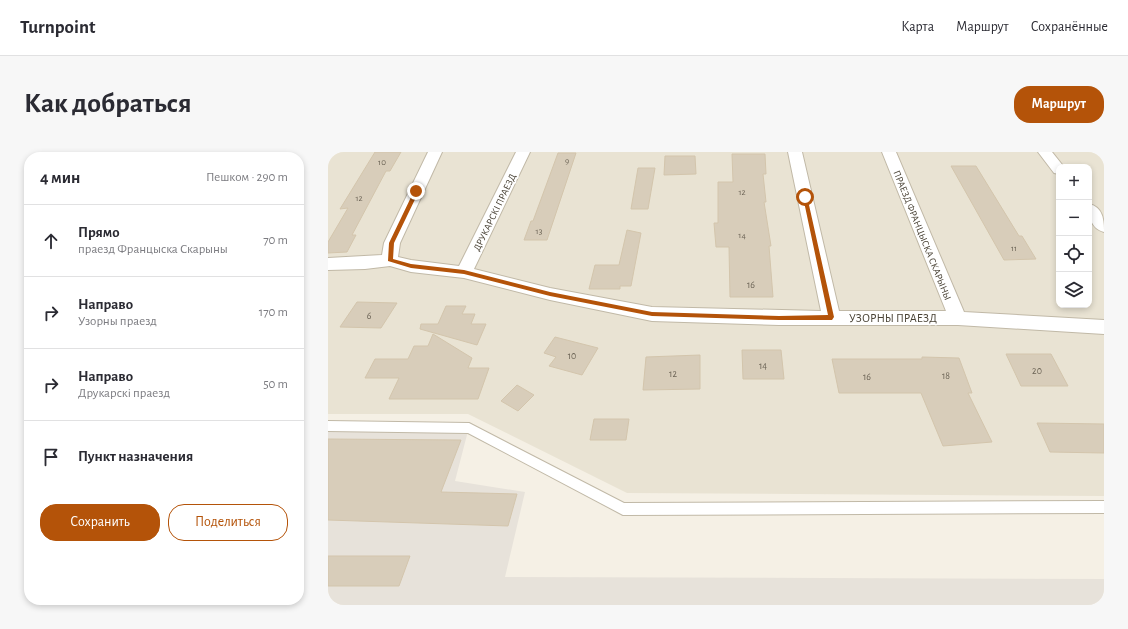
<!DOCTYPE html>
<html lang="ru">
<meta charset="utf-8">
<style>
:root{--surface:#fff;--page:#f7f7f7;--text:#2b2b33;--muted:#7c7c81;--line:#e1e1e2;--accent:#b45309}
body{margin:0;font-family:"Alegreya Sans",sans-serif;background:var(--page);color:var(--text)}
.controls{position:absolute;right:12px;top:12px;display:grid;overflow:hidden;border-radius:8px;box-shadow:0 2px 6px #0003}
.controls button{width:36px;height:36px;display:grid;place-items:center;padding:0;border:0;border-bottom:1px solid var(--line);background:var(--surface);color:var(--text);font:20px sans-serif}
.stop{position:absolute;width:12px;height:12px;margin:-9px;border:3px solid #b45309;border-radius:50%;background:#fff}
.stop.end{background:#b45309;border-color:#fff;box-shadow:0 1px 4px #0008}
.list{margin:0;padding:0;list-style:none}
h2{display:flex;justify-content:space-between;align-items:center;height:52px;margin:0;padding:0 16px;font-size:17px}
h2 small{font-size:13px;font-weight:400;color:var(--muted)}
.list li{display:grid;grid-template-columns:26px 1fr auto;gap:12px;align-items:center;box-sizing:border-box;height:72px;padding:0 16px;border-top:1px solid var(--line)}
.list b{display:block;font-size:15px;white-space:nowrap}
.list p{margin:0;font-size:13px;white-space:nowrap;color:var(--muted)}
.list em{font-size:13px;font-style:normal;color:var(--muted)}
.actions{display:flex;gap:8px;padding:12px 16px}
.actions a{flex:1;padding:9px 0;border:1px solid var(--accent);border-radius:16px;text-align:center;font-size:14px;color:var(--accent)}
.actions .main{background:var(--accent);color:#fff}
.icon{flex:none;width:22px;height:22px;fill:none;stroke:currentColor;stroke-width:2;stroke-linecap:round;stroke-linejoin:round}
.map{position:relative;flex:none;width:776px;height:453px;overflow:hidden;border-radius:16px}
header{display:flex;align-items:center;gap:24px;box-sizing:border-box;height:56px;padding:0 20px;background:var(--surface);border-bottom:1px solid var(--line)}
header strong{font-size:19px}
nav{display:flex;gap:22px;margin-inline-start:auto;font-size:14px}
.intro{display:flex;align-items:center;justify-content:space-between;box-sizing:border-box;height:96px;padding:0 24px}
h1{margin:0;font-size:28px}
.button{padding:10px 18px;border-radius:16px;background:var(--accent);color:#fff;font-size:14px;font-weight:700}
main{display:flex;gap:24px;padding:0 24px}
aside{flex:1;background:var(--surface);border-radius:16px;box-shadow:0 2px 6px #0003}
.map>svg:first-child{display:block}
.residential{fill:#e9e3d3;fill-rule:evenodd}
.industrial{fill:#e7e2da}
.building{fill:#d8cdba;stroke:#d3c5ac}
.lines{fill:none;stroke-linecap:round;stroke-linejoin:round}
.service-casing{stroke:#c1b9a7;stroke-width:2}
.minor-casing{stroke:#c1b9a7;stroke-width:2}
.service{fill:#fff;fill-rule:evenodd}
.minor{fill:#fff;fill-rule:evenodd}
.route{fill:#b45309}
.labels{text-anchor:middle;stroke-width:3.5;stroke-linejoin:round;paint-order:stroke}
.far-number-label{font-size:9px;fill:#6c6456}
.far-street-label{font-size:10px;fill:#484134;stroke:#fff}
.number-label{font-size:10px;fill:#6c6456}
.street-label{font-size:12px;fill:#484134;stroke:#fff}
</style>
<header>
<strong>Turnpoint</strong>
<nav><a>Карта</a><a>Маршрут</a><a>Сохранённые</a></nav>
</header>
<div class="intro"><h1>Как добраться</h1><a class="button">Маршрут</a></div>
<main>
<aside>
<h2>4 мин<small>Пешком · 290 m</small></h2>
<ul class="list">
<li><svg class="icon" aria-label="ahead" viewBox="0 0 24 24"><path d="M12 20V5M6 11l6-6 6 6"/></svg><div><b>Прямо</b><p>праезд Францыска Скарыны</p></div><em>70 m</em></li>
<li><svg class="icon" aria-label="right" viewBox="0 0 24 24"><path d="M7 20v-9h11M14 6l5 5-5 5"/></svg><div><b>Направо</b><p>Узорны праезд</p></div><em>170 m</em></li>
<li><svg class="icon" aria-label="right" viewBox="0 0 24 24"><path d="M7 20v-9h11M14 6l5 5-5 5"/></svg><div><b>Направо</b><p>Друкарскі праезд</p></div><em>50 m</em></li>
<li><svg class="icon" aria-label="arrive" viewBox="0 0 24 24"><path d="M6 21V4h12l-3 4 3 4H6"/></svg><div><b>Пункт назначения</b></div></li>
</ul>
<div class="actions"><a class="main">Сохранить</a><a>Поделиться</a></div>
</aside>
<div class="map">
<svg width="776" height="453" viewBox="0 0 776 453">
<rect width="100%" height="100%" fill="#f5f0e5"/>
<path class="residential" d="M0,0H776V344L299,341L140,262H0ZM731,15H761V153H731Z"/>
<polygon class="industrial" points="0,278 140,279 127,329 197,340 177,425 776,427 776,453 0,453"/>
<g class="building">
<polygon points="47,0 73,0 62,19 58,19 24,83 28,83 19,100 0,101 0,90 20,56 12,57"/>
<polygon points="230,1 248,1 219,88 196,88 203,69 205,69"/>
<polygon points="404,2 437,2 438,22 435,22 438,50 436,50 443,94 441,94 445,145 402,145 401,95 388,95 386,71 390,71 390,30 405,30"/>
<polygon points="337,4 367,4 368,22 336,23"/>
<polygon points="623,14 648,14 691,84 694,84 708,107 676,108"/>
<polygon points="310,16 327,16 320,57 303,57"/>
<polygon points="299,78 313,81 303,134 292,134 292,137 261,137 267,113 291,113"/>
<polygon points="29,150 69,151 53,176 12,175"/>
<polygon points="118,154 138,154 134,162 147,162 143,172 158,172 149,193 92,177 93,172 110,172"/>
<polygon points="105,182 144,206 140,216 161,216 150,247 61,247 71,226 37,226 47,207 80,207 86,194 100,194"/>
<polygon points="227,185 270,196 254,223 221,214 228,205 216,201"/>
<polygon points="414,198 453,198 456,227 415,227"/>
<polygon points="678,202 723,202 740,234 693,234"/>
<polygon points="372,203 372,237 315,238 318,205"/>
<polygon points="594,205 631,206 644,241 640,241 664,290 615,294 593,241 511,241 504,207 594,207"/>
<polygon points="189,233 206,243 190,259 173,249"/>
<polygon points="266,267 301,267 298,288 262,288"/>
<polygon points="709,271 776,272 776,301 722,300"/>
<polygon points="0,287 133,288 113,340 189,342 180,374 0,368"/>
<polygon points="0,404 82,404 71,434 0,434"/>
</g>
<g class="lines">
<defs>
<polygon id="service" points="0,269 141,271 296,351 776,349 776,361 295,363 140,281 0,279"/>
<g id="minor">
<polygon points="100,0 114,0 72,91 70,105 83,108 131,114 188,0 202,0 146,117 222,136 324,155 493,159 460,0 474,0 511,159 618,159 554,0 568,0 636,160 776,168 776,182 630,173 451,173 324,169 222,148 136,126 83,120 62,114 37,117 0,118 0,106 54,103 56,91"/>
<polygon points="710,0 724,0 736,15 731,15 731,22 726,21"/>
<path d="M761,52C775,55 776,68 776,80C762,76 761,64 761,52Z"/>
</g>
</defs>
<use href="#service" class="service-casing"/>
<use href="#minor" class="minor-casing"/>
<use href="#service" class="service"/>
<use href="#minor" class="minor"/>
</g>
<polygon class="route" points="88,38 91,39 66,91 65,107 83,112 136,118 222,140 324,160 451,164 500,163 475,45 479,44 506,165 504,168 451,168 324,164 222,144 136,122 83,116 60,109 61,91 86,39"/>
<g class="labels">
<g class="far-number-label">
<text x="239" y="12">9</text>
<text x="54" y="13">10</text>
<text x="414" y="43">12</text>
<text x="31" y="49">12</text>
<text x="211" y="82">13</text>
<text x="414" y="86">14</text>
<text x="686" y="99">11</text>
</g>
<g class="far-street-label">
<text transform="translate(166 60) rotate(-64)" y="4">ДРУКАРСКІ ПРАЕЗД</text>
<text transform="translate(595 83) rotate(68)" y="4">ПРАЕЗД ФРАНЦЫСКА СКАРЫНЫ</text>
</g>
<g class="number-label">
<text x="423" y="136">16</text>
<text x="41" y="167">6</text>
<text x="244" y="207">10</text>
<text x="435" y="217">14</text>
<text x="709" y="222">20</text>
<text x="345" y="225">12</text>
<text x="618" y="227">18</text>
<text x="539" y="228">16</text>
</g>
<g class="street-label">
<text x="565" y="170">УЗОРНЫ ПРАЕЗД</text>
</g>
</g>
</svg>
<div class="controls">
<button>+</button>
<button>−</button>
<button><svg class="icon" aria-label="locate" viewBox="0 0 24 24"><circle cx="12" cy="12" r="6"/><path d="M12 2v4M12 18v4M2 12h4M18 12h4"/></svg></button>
<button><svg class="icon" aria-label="layers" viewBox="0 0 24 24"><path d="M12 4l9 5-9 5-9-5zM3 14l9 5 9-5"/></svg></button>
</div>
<div class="stop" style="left:477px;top:45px"></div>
<div class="stop end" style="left:88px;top:39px"></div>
</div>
</main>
